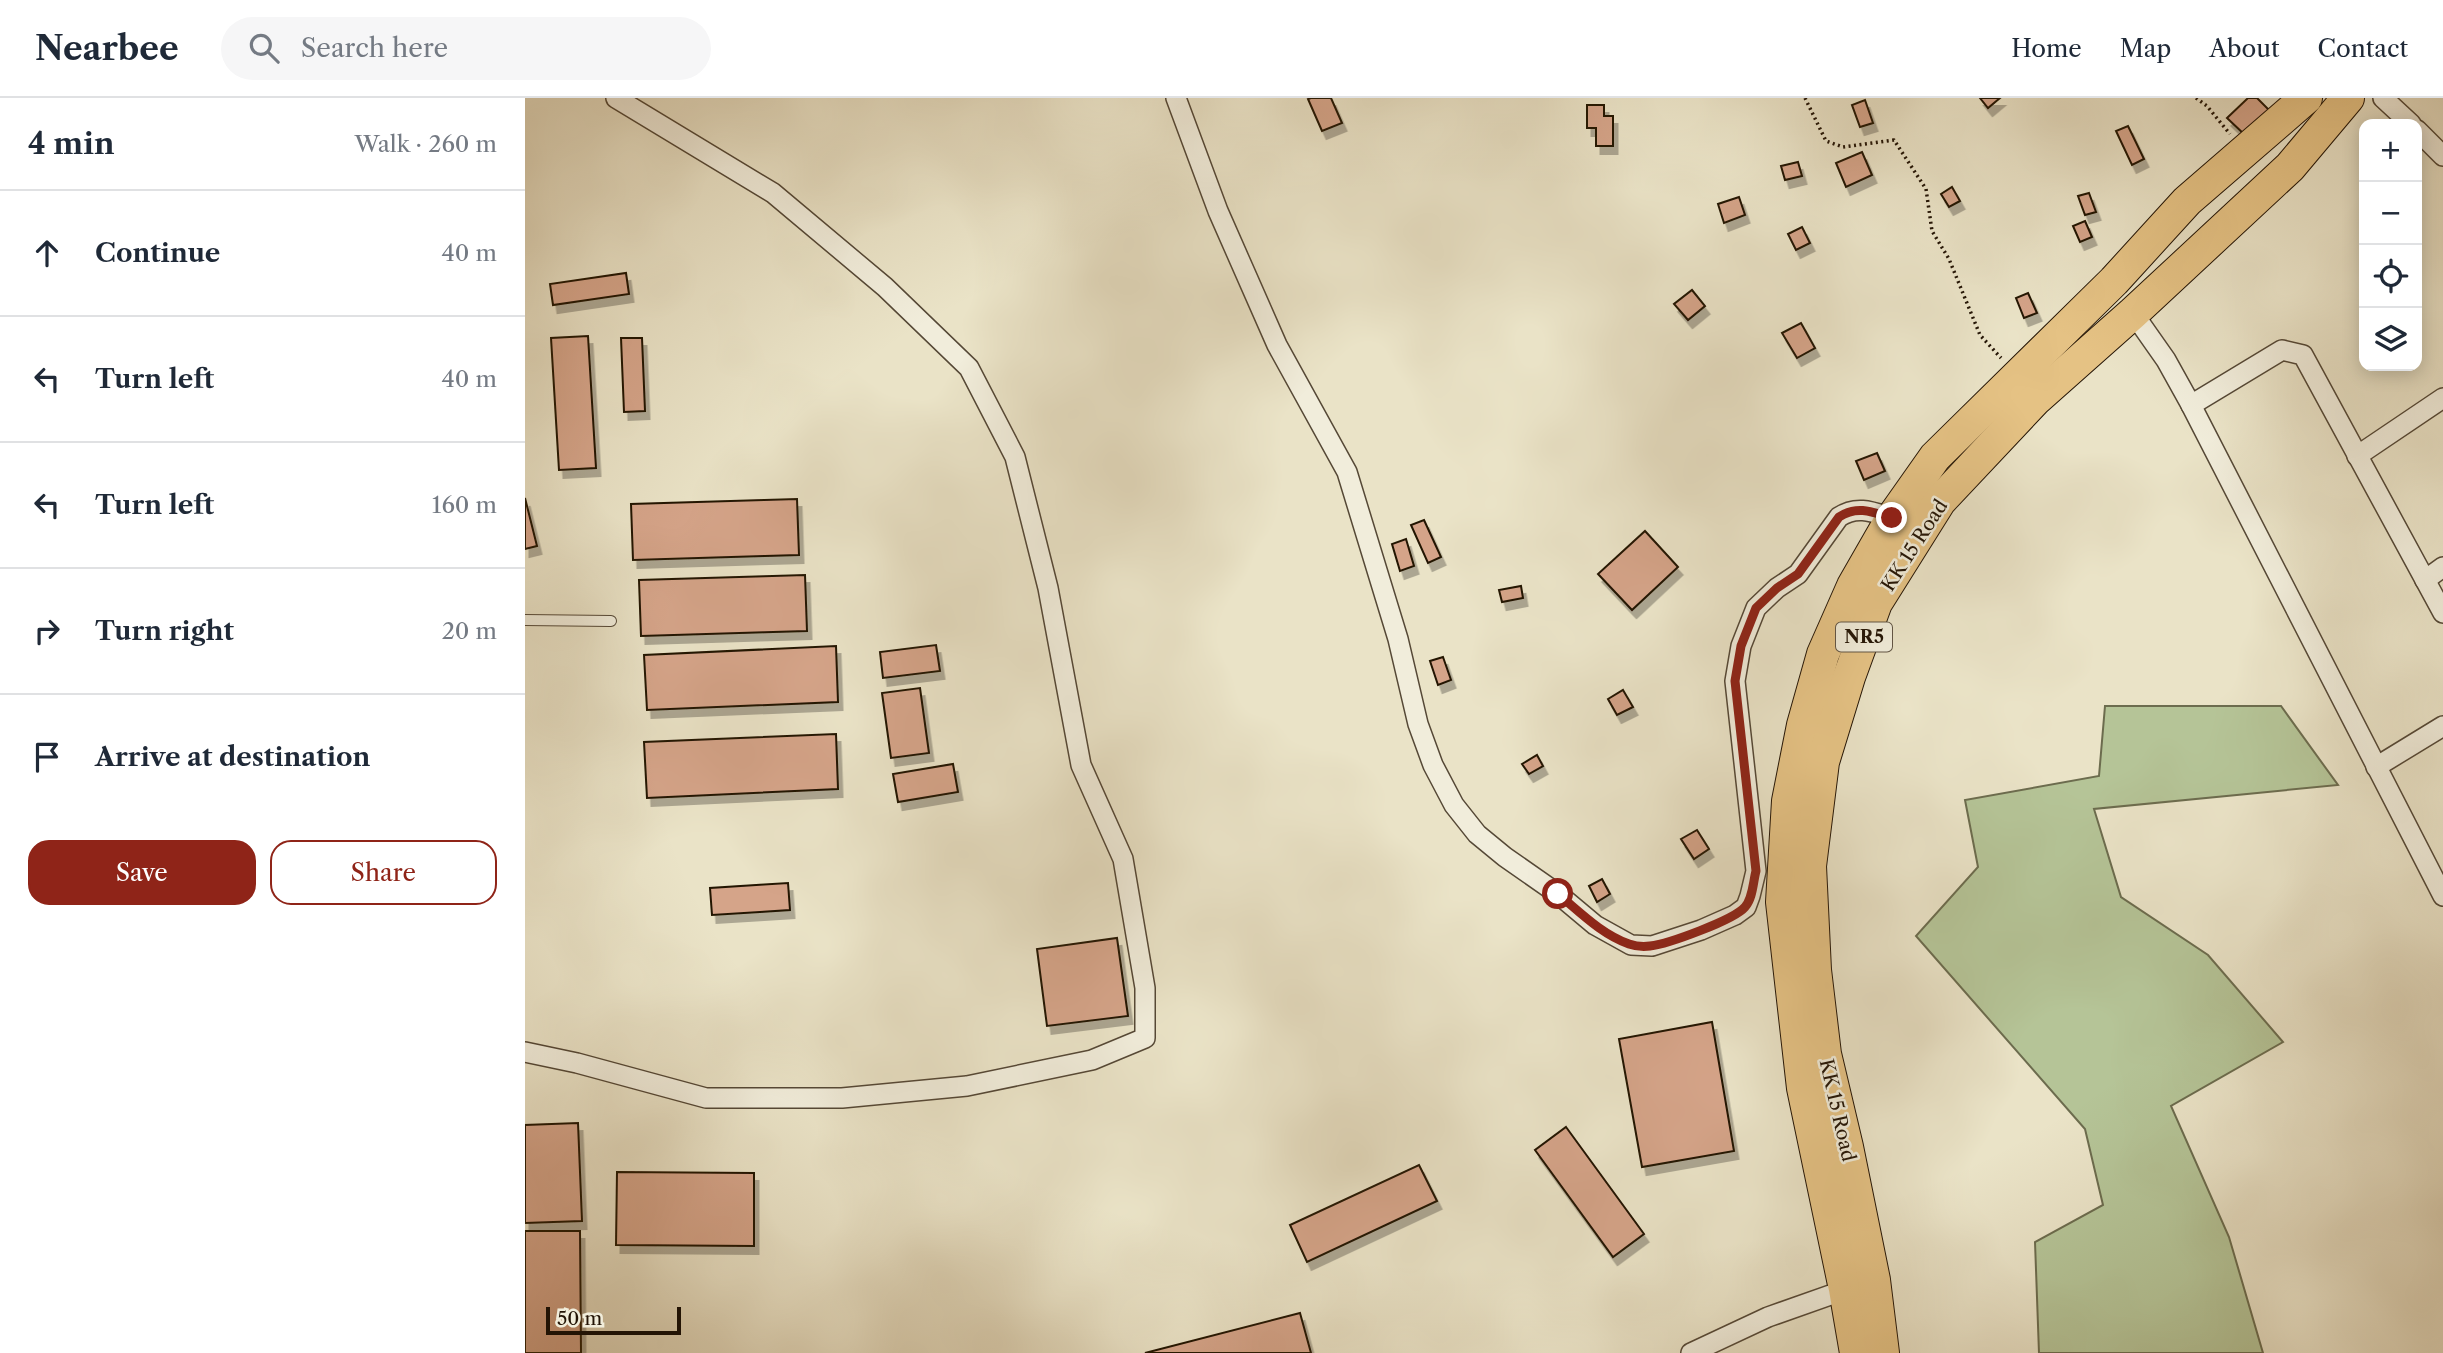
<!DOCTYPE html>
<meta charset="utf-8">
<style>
:root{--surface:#fff;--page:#f6f6f7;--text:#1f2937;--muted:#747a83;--line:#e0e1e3;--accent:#8f2418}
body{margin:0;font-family:"Libre Caslon Text",serif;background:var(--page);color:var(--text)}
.controls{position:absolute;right:21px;top:21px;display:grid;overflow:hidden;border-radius:14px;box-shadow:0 4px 18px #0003}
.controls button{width:63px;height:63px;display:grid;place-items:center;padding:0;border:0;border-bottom:2px solid var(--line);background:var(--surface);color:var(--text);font:35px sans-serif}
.scale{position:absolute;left:21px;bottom:18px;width:135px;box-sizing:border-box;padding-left:7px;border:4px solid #231405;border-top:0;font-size:19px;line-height:24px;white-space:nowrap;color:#231405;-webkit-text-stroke:5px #f1eddb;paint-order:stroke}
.stop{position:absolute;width:21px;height:21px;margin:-16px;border:5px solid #8f2418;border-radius:50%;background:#fff}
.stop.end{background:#8f2418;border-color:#fff;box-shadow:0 2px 7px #0008}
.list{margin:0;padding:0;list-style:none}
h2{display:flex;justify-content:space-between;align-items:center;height:91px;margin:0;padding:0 28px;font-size:30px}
h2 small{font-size:23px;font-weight:400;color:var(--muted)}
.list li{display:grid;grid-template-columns:46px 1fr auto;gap:21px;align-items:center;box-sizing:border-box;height:126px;padding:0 28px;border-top:2px solid var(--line)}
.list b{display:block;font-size:26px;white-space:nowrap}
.list em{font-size:23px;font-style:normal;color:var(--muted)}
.actions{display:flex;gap:14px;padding:21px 28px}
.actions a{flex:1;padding:16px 0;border:2px solid var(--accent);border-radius:21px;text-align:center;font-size:24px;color:var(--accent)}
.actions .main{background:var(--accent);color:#fff}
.icon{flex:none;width:38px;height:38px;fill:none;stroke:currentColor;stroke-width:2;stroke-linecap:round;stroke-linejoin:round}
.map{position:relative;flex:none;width:1918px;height:1255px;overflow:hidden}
header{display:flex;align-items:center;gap:42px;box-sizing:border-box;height:98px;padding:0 35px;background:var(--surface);border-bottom:2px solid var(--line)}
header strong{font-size:33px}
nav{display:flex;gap:38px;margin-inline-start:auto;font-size:24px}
.search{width:490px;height:63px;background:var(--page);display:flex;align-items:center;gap:18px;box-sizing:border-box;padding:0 24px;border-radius:38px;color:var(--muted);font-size:26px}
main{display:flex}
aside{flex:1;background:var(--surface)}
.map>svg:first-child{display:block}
.green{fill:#b5c497;stroke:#6c6c4e;stroke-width:2}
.building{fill:#d5a489;stroke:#231405;stroke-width:2;filter:url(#shadow)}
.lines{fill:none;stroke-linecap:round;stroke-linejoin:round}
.service-casing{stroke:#554836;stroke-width:12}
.minor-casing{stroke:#554836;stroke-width:22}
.trunk-casing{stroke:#231405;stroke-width:34}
.path{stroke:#231405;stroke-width:3.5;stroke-dasharray:2 3.5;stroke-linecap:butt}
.service{stroke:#f1eddb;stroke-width:10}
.minor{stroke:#f1eddb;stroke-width:19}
.trunk{stroke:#e5c284;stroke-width:32}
.route{stroke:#8f2418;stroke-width:9}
.labels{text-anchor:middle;stroke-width:5;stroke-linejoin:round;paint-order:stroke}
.shield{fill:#f1eddb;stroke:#615545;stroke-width:2}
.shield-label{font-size:18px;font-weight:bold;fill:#231405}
.street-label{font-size:19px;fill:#231405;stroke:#f1eddb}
</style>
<header>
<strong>Nearbee</strong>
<div class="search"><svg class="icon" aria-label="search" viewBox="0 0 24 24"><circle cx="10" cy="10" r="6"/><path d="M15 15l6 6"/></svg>Search here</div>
<nav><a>Home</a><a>Map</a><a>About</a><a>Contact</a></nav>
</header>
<main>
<aside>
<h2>4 min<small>Walk · 260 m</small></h2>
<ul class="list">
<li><svg class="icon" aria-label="ahead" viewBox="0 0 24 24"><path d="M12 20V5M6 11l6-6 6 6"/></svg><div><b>Continue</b></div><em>40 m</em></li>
<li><svg class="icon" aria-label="left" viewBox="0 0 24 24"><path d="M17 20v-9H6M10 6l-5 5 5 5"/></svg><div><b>Turn left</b></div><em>40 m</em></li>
<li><svg class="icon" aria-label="left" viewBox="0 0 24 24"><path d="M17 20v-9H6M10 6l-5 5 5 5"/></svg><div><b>Turn left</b></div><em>160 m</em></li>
<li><svg class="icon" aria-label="right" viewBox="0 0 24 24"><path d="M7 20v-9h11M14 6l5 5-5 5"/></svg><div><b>Turn right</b></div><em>20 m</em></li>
<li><svg class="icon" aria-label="arrive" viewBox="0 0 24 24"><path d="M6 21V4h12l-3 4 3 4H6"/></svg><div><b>Arrive at destination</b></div></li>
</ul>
<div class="actions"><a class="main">Save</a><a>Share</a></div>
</aside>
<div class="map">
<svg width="1918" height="1255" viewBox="0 0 1918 1255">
<defs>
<filter id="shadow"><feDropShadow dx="4.5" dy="8" stdDeviation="0" flood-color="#0004"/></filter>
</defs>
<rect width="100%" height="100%" fill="#eae3c7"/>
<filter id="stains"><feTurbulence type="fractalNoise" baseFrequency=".00286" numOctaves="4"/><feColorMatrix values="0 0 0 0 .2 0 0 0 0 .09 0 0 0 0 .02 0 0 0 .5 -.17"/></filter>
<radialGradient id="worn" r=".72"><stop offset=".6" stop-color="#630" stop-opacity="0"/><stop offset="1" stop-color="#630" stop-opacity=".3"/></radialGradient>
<polygon class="green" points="1580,608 1756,608 1813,687 1569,711 1596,799 1683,857 1758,944 1646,1008 1704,1139 1738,1255 1514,1255 1510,1144 1578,1107 1560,1031 1391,838 1453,769 1440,702 1574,678"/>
<g class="building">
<polygon points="786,0 806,0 817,25 797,33 783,1"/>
<polygon points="1455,0 1475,0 1463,10"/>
<polygon points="1723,0 1732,0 1744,12 1720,37 1702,20"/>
<polygon points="1340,2 1348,25 1335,29 1327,7"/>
<polygon points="1062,7 1079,7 1079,18 1088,18 1088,48 1071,48 1071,30 1062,30"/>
<polygon points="1603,28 1619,61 1607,67 1591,33"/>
<polygon points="1337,54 1347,77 1321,89 1311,65"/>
<polygon points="1273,64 1277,78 1260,82 1256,68"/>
<polygon points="1427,89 1435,103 1424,109 1416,96"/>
<polygon points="1564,95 1571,114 1560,117 1553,98"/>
<polygon points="1214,99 1220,117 1199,125 1193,106"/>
<polygon points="1560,123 1567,139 1555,144 1548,128"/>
<polygon points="1277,129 1285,145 1271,152 1263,136"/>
<polygon points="101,175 104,196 28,207 25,186"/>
<polygon points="1167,192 1180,208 1163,222 1149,206"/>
<polygon points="1503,195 1512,215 1499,220 1491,200"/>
<polygon points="1276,225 1290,250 1272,260 1257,235"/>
<polygon points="63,238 71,370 34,372 26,240"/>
<polygon points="96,240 117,240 120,313 99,314"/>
<polygon points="1352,355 1360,373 1339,382 1331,363"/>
<polygon points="0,400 12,448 0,451"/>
<polygon points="272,401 274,457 108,462 106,406"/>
<polygon points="899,422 916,459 903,465 886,427"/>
<polygon points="1120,433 1153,469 1107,512 1073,476"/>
<polygon points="881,441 889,468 875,473 867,446"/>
<polygon points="280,477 282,533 116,538 114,482"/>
<polygon points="996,488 998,500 977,504 974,492"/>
<polygon points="411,547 415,573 358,580 355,554"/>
<polygon points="311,548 313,604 122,612 119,557"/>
<polygon points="918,559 926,582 913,587 905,563"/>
<polygon points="395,590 404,655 366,660 357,595"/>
<polygon points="1098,592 1108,609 1092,617 1083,601"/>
<polygon points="311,636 313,691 122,700 119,644"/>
<polygon points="1012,657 1018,668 1004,676 997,666"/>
<polygon points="428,666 433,694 373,704 368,676"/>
<polygon points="1172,732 1184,751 1169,761 1156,741"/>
<polygon points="1077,781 1085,796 1072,804 1064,788"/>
<polygon points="263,785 265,812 187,817 185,790"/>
<polygon points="592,840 603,918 522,928 512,851"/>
<polygon points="1187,924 1209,1053 1117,1069 1094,941"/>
<polygon points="53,1025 57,1123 0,1125 0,1027"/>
<polygon points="1041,1029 1119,1136 1088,1159 1010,1052"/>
<polygon points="894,1067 912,1103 782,1164 765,1127"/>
<polygon points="92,1074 229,1075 229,1148 91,1147"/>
<polygon points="0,1133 55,1133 56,1255 0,1255"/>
<polygon points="775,1215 786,1255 620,1255"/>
</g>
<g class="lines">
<defs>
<polyline id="service" points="0,522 86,523"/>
<g id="minor">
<path d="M651,0L693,113L752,247L822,374L873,541L893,626L908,667L929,707L952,736L980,759L1033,796L1070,827L1106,847L1127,848L1176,832L1210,817L1221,809L1225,798L1231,773L1210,583L1216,548L1231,510L1252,490L1273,476L1314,419C1332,407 1348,414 1367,420"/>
<polyline points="1858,0 1886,26"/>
<polyline points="1892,32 1918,58"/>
<polyline points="1608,215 1641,262 1666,307 1918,798"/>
<polyline points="1666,307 1757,252 1778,257 1918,515"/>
<polyline points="1832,358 1918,300"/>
<polyline points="1900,482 1918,469"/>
<polyline points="1851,669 1918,628"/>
<polyline points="0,954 52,965 181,1000 317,1000 442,988 567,962 620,940 620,890 598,761 556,667 523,490 490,359 444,270 360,189 248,95 91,0"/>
<polyline points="1166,1255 1243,1219 1328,1189"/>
</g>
<g id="trunk">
<polyline points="1331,1255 1320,1191 1278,990 1257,804 1263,703 1278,627 1298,556 1328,488 1367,420 1410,359 1589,183 1662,103 1781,0"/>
<polyline points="1358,1255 1349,1182 1322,1049 1300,956 1290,872 1285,768 1298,664 1324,579 1351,505 1415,403 1510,302 1608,215 1765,69 1823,0"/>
</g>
</defs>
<use href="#service" class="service-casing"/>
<use href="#minor" class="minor-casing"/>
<use href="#trunk" class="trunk-casing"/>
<g class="path">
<polyline points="1280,0 1301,43 1318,49 1369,42 1401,91 1407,133 1424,161 1455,237 1476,260"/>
<polyline points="1671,0 1682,8 1705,36"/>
</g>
<use href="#service" class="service"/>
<use href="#minor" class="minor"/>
<use href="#trunk" class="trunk"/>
</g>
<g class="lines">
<path class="route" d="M1033,796C1055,814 1076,836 1104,846C1110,848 1118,849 1125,848C1143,846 1209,822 1220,809C1228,800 1228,784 1231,773L1210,583L1216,548L1231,510L1252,490L1273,476L1314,419C1332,407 1348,414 1367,420"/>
</g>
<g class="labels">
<rect class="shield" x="1311" y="524.5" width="56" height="29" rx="5"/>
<g class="shield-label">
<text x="1339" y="545">NR5</text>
</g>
<g class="street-label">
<text transform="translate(1389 447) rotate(-57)" y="7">KK 15 Road</text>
<text transform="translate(1313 1012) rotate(77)" y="7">KK 15 Road</text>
</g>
</g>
<rect width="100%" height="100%" filter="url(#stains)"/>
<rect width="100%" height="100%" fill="url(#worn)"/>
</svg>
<div class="controls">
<button>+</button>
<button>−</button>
<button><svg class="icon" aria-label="locate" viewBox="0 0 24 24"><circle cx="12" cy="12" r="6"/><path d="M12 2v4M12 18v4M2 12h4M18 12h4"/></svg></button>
<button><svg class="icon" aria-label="layers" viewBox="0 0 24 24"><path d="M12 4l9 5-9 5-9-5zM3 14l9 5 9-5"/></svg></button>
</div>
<div class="scale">50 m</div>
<div class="stop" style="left:1033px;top:796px"></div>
<div class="stop end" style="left:1367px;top:420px"></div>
</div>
</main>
